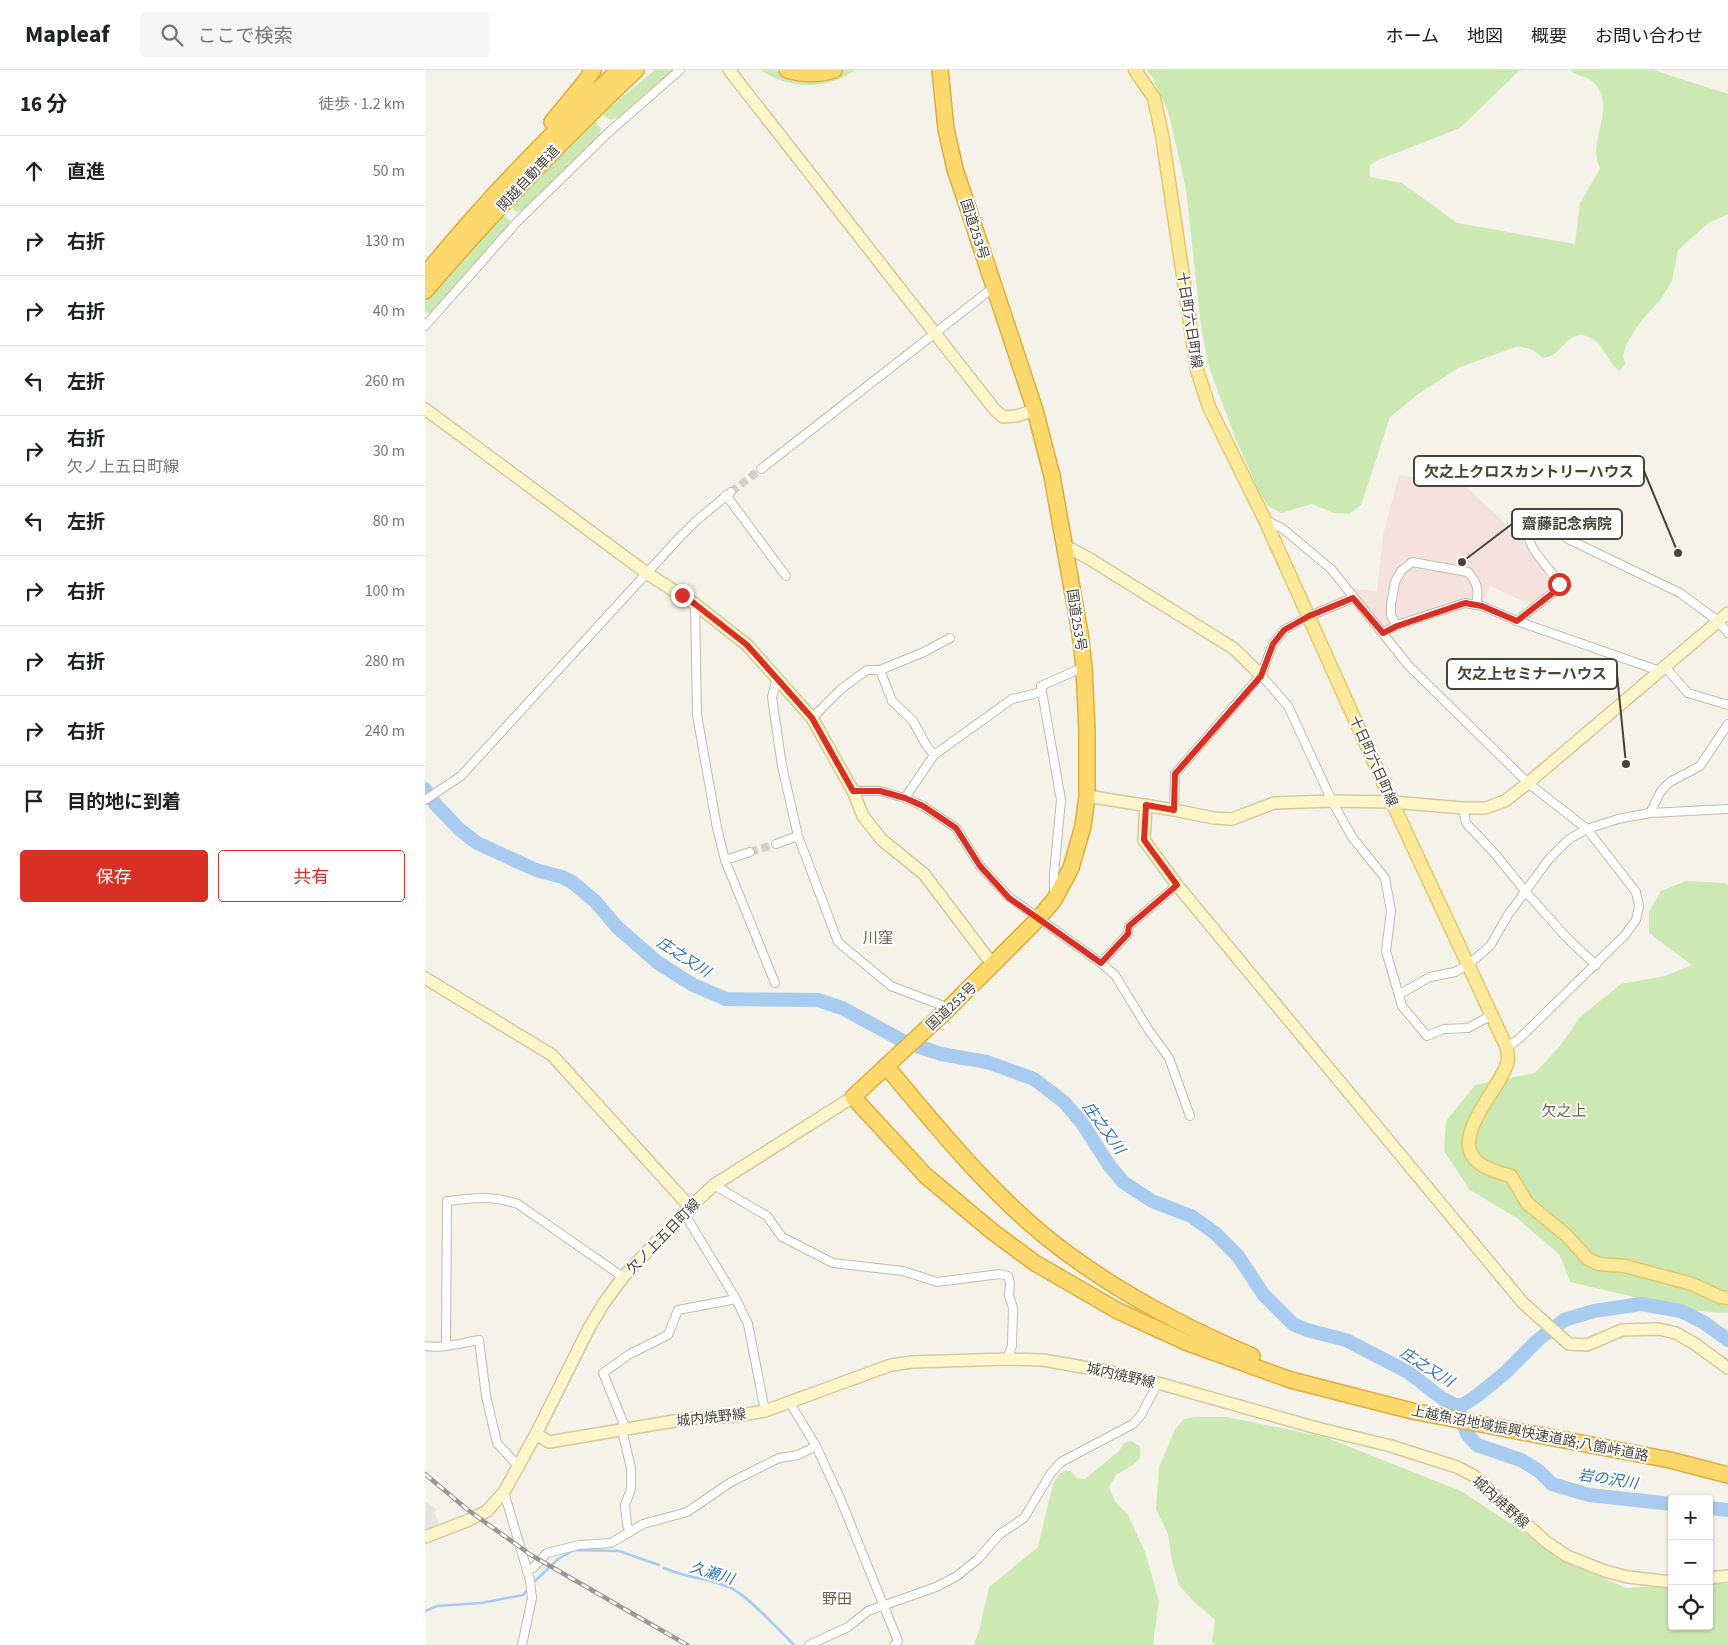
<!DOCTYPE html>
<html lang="ja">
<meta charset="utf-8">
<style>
:root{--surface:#fff;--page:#f6f6f6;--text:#202124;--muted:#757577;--line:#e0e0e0;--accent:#d93025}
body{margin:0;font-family:"Source Sans 3","Noto Sans JP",sans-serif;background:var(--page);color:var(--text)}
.controls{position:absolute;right:15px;bottom:15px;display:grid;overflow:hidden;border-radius:5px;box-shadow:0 1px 4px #0004}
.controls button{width:45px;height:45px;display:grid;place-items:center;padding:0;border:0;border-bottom:1px solid var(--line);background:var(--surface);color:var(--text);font:25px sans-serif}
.stop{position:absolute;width:15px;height:15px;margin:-11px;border:4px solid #d93025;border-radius:50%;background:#fff}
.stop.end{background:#d93025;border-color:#fff;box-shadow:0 1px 5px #0008}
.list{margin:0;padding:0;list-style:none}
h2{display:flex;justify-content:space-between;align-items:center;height:65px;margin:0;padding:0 20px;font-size:21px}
h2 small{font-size:16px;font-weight:400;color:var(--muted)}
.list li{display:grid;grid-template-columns:32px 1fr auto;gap:15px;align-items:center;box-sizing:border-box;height:70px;padding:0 20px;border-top:1px solid var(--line)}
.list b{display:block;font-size:19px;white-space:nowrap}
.list p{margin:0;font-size:16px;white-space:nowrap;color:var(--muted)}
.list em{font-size:16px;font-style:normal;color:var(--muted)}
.actions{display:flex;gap:10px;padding:15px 20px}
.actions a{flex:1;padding:11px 0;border:1px solid var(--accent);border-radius:5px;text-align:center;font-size:18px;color:var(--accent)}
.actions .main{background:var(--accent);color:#fff}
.icon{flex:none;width:28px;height:28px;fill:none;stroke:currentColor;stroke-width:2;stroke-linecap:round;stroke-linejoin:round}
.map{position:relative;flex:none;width:1303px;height:1575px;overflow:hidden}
header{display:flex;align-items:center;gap:30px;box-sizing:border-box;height:70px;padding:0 25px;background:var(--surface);border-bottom:1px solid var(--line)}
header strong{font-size:24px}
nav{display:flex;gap:28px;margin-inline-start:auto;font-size:18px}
.search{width:350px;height:45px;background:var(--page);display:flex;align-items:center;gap:12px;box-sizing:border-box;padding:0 18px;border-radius:5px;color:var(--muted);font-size:19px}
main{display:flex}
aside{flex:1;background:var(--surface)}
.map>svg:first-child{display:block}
.medical{fill:#f5e2dd}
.green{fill:#cce8b3}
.parking{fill:#e6e4e1}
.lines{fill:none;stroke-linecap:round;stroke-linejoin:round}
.stream{stroke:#a7ccf0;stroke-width:2.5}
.river{stroke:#a7ccf0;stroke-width:14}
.street-tunnel{stroke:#d2cfc6;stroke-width:8;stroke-dasharray:8 4;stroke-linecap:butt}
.street-casing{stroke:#c0bbac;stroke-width:10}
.secondary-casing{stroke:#d4c99a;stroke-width:14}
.primary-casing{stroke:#e3c869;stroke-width:15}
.highway-casing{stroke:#dcae3c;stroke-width:18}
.street{stroke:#fff;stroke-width:8}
.secondary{stroke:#fef6ca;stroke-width:11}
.primary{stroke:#fde99a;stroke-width:12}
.highway{stroke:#fcd86d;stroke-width:15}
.rail-casing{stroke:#989898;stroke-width:4.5}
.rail{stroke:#fff;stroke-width:2.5;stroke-dasharray:8;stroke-linecap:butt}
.route{stroke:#d93025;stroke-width:6}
.labels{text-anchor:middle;stroke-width:4;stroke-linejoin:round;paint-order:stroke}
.street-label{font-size:14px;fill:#484338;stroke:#fff}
.neighbourhood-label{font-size:15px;fill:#6b624f;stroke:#fff}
.water-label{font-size:15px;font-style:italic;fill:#3172b4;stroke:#fff}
.leader{fill:none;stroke:#484338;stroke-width:2}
.callout-dot{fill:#484338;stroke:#fff;stroke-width:2}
.callout{fill:#fff;stroke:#484338;stroke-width:2}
.callout-label{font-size:15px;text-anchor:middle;font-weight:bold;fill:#484338}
</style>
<header>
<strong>Mapleaf</strong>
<div class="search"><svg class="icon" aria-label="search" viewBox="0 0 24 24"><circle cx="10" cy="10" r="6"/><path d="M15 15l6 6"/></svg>ここで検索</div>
<nav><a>ホーム</a><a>地図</a><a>概要</a><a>お問い合わせ</a></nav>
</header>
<main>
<aside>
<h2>16 分<small>徒歩 · 1.2 km</small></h2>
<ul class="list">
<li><svg class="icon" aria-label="ahead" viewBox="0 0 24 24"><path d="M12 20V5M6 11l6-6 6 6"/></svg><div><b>直進</b></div><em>50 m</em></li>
<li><svg class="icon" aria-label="right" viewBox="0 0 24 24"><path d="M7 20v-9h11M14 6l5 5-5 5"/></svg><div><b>右折</b></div><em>130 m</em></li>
<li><svg class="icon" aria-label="right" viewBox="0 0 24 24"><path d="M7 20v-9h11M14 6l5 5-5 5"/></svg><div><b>右折</b></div><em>40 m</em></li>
<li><svg class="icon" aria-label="left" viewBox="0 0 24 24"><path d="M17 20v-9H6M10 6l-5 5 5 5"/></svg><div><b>左折</b></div><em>260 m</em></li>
<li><svg class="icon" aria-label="right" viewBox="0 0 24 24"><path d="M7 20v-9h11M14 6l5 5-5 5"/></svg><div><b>右折</b><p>欠ノ上五日町線</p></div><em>30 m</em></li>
<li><svg class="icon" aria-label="left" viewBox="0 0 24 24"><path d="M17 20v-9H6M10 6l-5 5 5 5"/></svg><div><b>左折</b></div><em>80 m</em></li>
<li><svg class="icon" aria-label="right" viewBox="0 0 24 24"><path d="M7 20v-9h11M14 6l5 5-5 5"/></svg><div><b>右折</b></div><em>100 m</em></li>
<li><svg class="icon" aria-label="right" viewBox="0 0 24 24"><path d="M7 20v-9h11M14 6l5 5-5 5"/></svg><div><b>右折</b></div><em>280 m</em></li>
<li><svg class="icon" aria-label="right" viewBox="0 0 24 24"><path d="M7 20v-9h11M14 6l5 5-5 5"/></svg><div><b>右折</b></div><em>240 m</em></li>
<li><svg class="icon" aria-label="arrive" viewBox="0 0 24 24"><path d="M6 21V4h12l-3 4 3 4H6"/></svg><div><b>目的地に到着</b></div></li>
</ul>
<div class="actions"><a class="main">保存</a><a>共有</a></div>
</aside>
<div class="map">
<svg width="1303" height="1575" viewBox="0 0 1303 1575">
<rect width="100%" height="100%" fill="#f5f2ea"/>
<polygon class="medical" points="974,405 1039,415 1107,478 1134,514 1110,537 1065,516 1057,536 1040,533 958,563 921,518 952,521 958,465"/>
<g class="green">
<path d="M230,0H249L195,48L193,47C186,51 183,50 177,44Z"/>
<path d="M336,0H349L362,5L412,4L419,0H430C402,20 365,20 336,0Z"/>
<path d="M721,0H1102L1094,1L1035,58L953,90L945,95V107L977,113L1032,153L1150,174L1155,133L1175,99C1173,94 1172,89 1171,83C1171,62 1187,34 1171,15C1163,5 1152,7 1145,0H1228L1303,24V144L1282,154L1253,180L1247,211L1236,229L1216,251L1202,273L1198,286L1200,294L1195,301C1181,293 1180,271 1161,266C1147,261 1139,277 1129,284C1126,286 1122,287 1118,288L1108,280L1093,276L1033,298L992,325L965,347L936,435L924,444L909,443L887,434L856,443L842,435L833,419L811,370L784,297L776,256L761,119L743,41L727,7Z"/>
<polygon points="170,51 176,58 174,66 101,140 91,142 86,137"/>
<polygon points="78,145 85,150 84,156 8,243 2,243 0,241 0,232"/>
<polygon points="1261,811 1299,813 1303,814 1303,1243 1269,1241 1145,1212 1135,1185 1092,1148 1045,1120 1019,1081 1021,1051 1050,1015 1110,1003 1135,976 1155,947 1196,914 1240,906 1267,895 1224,863 1224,842 1236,821"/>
<polygon points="770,1347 802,1347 900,1367 1036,1421 1150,1496 1201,1518 1247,1515 1247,1556 1284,1556 1284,1514 1303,1514 1303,1575 790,1575 787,1571 790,1550 767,1530 754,1515 747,1490 743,1464 731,1439 734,1398 750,1359 759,1349"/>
<polygon points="706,1371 715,1376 715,1388 708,1395 691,1405 684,1417 690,1431 703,1445 720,1482 734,1531 729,1566 729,1575 549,1575 555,1558 564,1517 613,1477 628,1414 634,1405 639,1401 645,1401 652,1408 660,1409 694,1381 699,1373"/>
</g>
<polygon class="parking" points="1,1432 12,1440 9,1442 14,1454 0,1459"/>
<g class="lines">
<g class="stream">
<path d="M239,1498C261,1508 283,1508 306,1518C323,1526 354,1560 369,1575"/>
<polyline points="110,1511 133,1489 149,1480 194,1481 234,1495"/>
<polyline points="0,1541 12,1536 56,1533 98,1525 102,1520"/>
</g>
<g class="river">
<polyline points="0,719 11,735 35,760 52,773 111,800 137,807 147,812 170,831 192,857 232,892 268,915 301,929 393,930 417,938 480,972 516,984 562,992 609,1009 639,1032 657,1053 684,1095 698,1112 727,1131 766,1146 790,1163 813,1186 838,1224 868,1254 882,1260 921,1270 983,1302 1018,1329 1030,1335 1038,1335 1053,1325 1080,1303 1114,1269 1139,1250 1169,1241 1216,1234 1256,1241 1278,1252 1303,1270"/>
<polyline points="1034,1342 1042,1364 1052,1375 1096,1390 1114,1401 1127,1414 1164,1425 1247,1434"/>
<polyline points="1284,1438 1303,1440"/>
</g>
<g class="street-tunnel">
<polyline points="306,422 336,399"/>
<polyline points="325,782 351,774"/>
</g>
<defs>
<g id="street">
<polyline points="0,256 92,152 184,62 255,0"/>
<polyline points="336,399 569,217"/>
<polyline points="301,425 361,506"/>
<polyline points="840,450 857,458 906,499 984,596 1103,713 1162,759 1211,822 1214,836 1211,850 1200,865 1096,967 1082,978"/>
<polyline points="270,534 272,645 292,758 300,790 350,913"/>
<path d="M1092,551L1129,522L1134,514C1121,489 1089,474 1112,445L1143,469L1255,523L1293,551L1303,563"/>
<path d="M972,555L966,546V534L970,512L976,501L987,492L1043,502C1053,514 1054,520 1051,535"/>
<polyline points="958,563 972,555 1040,533 1057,536 1092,551 1235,601"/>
<polyline points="1240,597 1263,623 1303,635"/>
<polyline points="455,600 499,582 525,568"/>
<polyline points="836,605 863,636 907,731 927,767 960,808 966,841 961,881 977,936 1002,966 1019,959 1043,958 1067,945"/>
<polyline points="352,608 347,627 357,696 373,766 413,872 466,916 524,938"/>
<polyline points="387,648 416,619 442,600 455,600 467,631 488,651 501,675 509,685"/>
<polyline points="428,721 455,721 480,728 498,736 531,758 555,796 584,827 676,893 690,905 723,959 744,988 765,1046"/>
<polyline points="480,728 509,685 587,629 617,622"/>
<polyline points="0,730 36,706 253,469 272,450 306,422"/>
<polyline points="1038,738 1041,753 1071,785 1100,821 1143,869 1171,895"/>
<polyline points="749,740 750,704 836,605 848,574 859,560 884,546 928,528"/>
<polyline points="1225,743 1236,721 1245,712 1275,696 1303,654"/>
<polyline points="351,774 373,766"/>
<polyline points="300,790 325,782"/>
<polyline points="629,823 629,804 636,730 616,616 659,597"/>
<polyline points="676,893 703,864 704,856 752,815"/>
<polyline points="975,924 1005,907 1030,902 1044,894 1065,876 1083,845 1124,789 1144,769 1162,759 1193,749 1225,743 1303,739"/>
<polyline points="289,1115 342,1146 357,1167 408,1193 478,1201 512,1212 575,1204 583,1206 585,1213 584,1225 588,1238 587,1276 582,1289"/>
<polyline points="259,1143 311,1229 323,1254 340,1341"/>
<path d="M0,1276C18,1279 36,1273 54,1270L61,1326L72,1373L94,1397"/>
<path d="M21,1276L22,1131C50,1128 66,1125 93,1134L198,1207"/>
<polyline points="365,1333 391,1376 415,1428 473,1571 469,1575"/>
<polyline points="201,1359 178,1303 205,1284 243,1265 253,1240 311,1229"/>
<polyline points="197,1360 206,1398 206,1419 200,1435 202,1455 205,1462"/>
<polyline points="79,1422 105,1510 107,1528 97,1575"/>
<polyline points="102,1501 108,1498 122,1483 154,1475 186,1473 218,1454 262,1442 306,1412 354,1388 373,1385 391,1376"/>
<polyline points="384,1575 423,1557 443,1541 511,1517 532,1506 553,1489 575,1464 599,1448 626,1403 636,1392 708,1354 716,1345 733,1313"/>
</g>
<g id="secondary">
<polyline points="304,0 570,340 578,347 591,346 610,340"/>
<polyline points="0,339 223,504 270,534 322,575 387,648 428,721 438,746 457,770 499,804 568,895"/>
<polyline points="640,476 663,488 808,578 836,605"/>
<polyline points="662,726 749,740 789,748 807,749 849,733 907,731 967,732 1038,738 1060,738 1080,731 1103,713 1303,543"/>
<polyline points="721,735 719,770 752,815 1098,1233 1144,1274 1162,1275 1197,1260 1234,1259 1251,1263 1270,1274 1303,1298"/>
<polyline points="0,908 127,985 265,1137"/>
<polyline points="111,1364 124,1372 261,1349 311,1346 340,1341 466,1295 487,1292 582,1289 618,1290 686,1302 733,1313 892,1358 966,1376 1032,1397 1049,1406 1120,1471 1142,1486 1180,1501 1203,1507 1247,1512"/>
<polyline points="0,1467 44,1450 62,1441 79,1422 111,1364 164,1258 179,1233 198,1207 259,1143 289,1115 428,1027"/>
<polyline points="1284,1508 1303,1506"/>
</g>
<path id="primary" d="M710,0L729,28L737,65L772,300L784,337L840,450L967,732L1082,978C1082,982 1083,986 1083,990C1079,1016 1021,1068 1054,1093C1063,1100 1075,1103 1086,1106L1102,1133L1141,1165L1163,1189L1174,1194L1200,1196L1267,1214L1295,1227L1303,1228"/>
<g id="highway">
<path d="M362,0C378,5 393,5 409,0"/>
<polyline points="515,0 521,59 530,99 610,340 627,406 655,563 659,597 662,661 662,726 658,756 646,798 629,830 613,849 524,938 428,1027 501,1106 568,1162 610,1193 693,1241 763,1273 866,1310 987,1341 1245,1390 1303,1405"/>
<polyline points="127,52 160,12 168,0"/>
<path d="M0,205C59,132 125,64 194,0"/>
<path d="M0,221C66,144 137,70 211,0"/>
<path d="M461,996C511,1056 560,1117 621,1167C683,1217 754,1255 827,1286"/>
</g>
</defs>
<use href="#street" class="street-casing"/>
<use href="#secondary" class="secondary-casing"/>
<use href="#primary" class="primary-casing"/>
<use href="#highway" class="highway-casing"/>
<use href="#street" class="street"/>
<use href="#secondary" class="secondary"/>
<use href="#primary" class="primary"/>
<use href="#highway" class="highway"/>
<defs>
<polyline id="rail" points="0,1404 43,1440 106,1485 262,1575"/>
</defs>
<use href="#rail" class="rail-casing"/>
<use href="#rail" class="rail"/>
</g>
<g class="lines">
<polyline class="route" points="257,525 270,534 322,575 387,648 428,721 455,721 480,728 498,736 531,758 555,796 584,828 676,893 703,864 704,856 752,815 719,770 721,735 749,740 750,704 836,606 848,574 859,560 884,546 928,528 958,563 972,556 1040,533 1057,536 1092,551 1129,522 1134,514"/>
</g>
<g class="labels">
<g class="street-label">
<text transform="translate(103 108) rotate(-47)" y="5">関越自動車道</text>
<text transform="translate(550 159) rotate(72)" y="5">国道253号</text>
<text transform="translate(765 250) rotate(81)" y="5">十日町六日町線</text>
<text transform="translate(652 550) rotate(81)" y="5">国道253号</text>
<text transform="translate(949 691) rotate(66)" y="5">十日町六日町線</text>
<text transform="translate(526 936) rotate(-43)" y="5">国道253号</text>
<text transform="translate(238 1166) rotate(-46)" y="5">欠ノ上五日町線</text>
<text transform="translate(696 1305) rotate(13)" y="5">城内焼野線</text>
<text transform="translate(286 1347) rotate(-6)" y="5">城内焼野線</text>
<text transform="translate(1105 1363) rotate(11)" y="5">上越魚沼地域振興快速道路;八箇峠道路</text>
<text transform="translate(1076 1432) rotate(42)" y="5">城内焼野線</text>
</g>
<g class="neighbourhood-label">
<text x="453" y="873">川窪</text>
<text x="1139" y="1046">欠之上</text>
<text x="412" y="1534">野田</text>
</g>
<g class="water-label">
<text transform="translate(259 887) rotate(33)" y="5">庄之又川</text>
<text transform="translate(679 1058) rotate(54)" y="5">庄之又川</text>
<text transform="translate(1002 1297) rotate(32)" y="5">庄之又川</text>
<text transform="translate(1183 1409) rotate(9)" y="5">岩の沢川</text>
<text transform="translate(287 1503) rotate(17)" y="5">久瀬川</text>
</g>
</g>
<path class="leader" d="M1253 483L1219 401M1037 492L1087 454M1201 694L1192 604"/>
<g class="callout-dot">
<circle cx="1253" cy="483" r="5"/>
<circle cx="1037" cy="492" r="5"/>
<circle cx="1201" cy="694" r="5"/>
</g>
<g class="callout">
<rect x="989" y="386" width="230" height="30" rx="5"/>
<rect x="1087" y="439" width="110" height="30" rx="5"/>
<rect x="1022" y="589" width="170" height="30" rx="5"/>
</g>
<g class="callout-label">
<text x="1104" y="407">欠之上クロスカントリーハウス</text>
<text x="1142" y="459">齋藤記念病院</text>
<text x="1107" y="609">欠之上セミナーハウス</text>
</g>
</svg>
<div class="controls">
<button>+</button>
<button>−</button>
<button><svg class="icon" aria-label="locate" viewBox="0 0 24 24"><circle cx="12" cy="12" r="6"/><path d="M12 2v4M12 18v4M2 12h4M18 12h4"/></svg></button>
</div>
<div class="stop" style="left:1134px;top:514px"></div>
<div class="stop end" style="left:257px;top:525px"></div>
</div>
</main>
